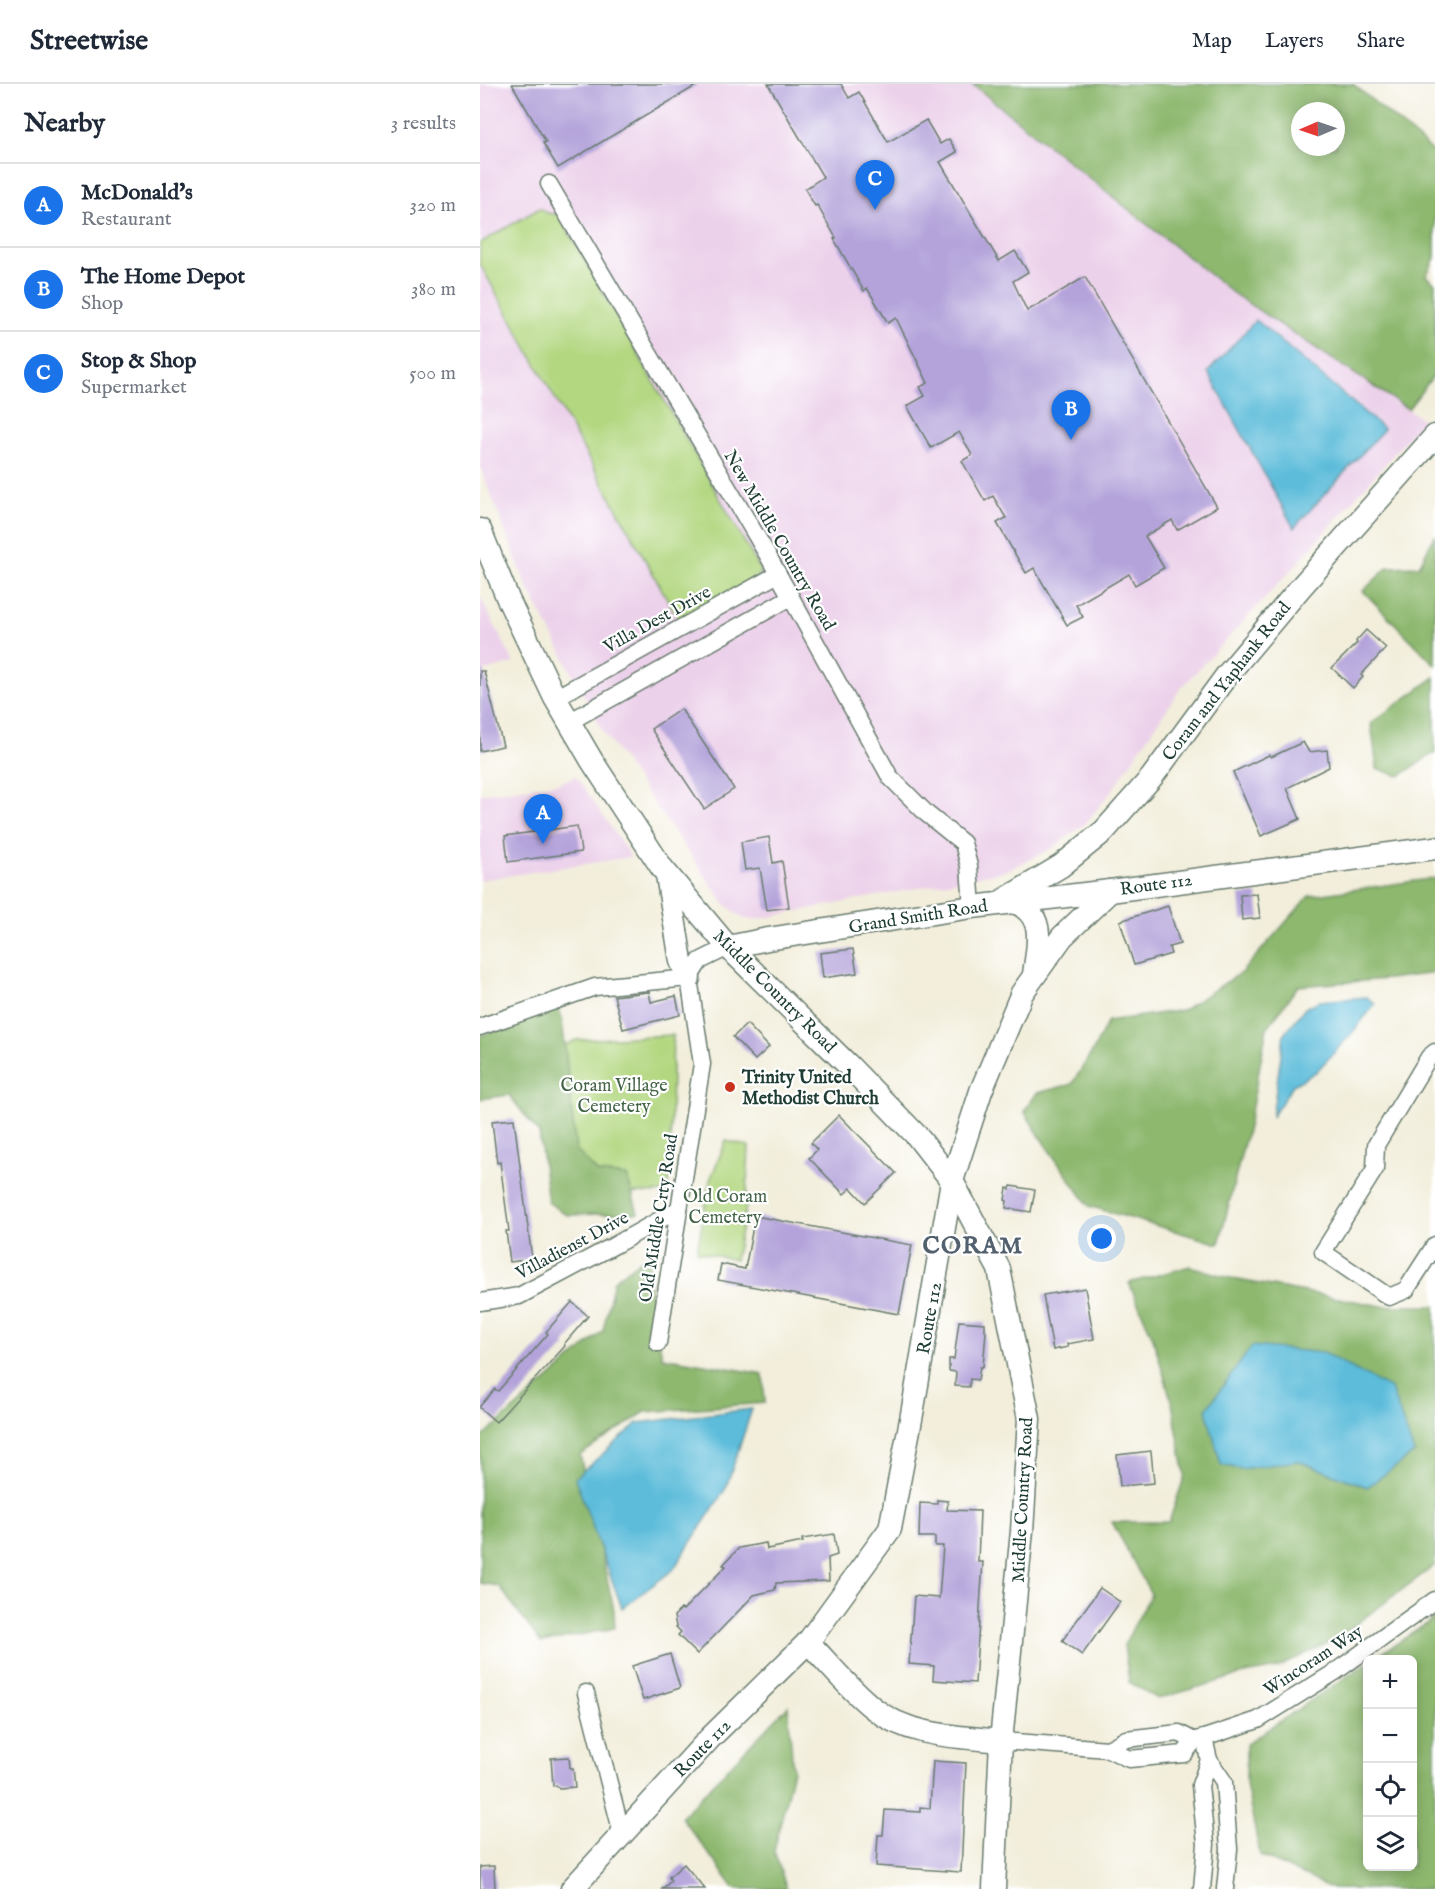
<!DOCTYPE html>
<meta charset="utf-8">
<style>
:root{--surface:#fff;--page:#f2f2f3;--text:#1f2937;--muted:#747a83;--line:#e0e1e3;--accent:#1a73e8}
body{margin:0;font-family:"IM FELL English",serif;background:var(--page);color:var(--text)}
.controls{position:absolute;right:18px;bottom:18px;display:grid;overflow:hidden;border-radius:9px;box-shadow:0 3px 15px #0003}
.controls button{width:54px;height:54px;display:grid;place-items:center;padding:0;border:0;border-bottom:2px solid var(--line);background:var(--surface);color:var(--text);font:30px sans-serif}
.compass{position:absolute;left:811px;top:18px;width:54px;height:54px;border-radius:50%;background:var(--surface);box-shadow:0 3px 15px #0003;rotate:268deg}
.you{position:absolute;left:622px;top:1155px;width:21px;height:21px;margin:-15px;border:4px solid #fff;border-radius:50%;background:#1a73e8;box-shadow:0 0 0 9px #1a73e833}
.badge{display:grid;place-items:center;width:39px;height:39px;border-radius:50%;background:var(--accent);color:#fff;font-size:20px;font-weight:700}
.pin{position:absolute;translate:-50% -50px;filter:drop-shadow(0 2px 3px #0008)}
.pin::after{content:'';position:absolute;top:32px;width:21px;height:18px;background:inherit;clip-path:polygon(0 0,100% 0,50% 100%)}
.list{margin:0;padding:0;list-style:none}
h2{display:flex;justify-content:space-between;align-items:center;height:78px;margin:0;padding:0 24px;font-size:26px}
h2 small{font-size:20px;font-weight:400;color:var(--muted)}
.list li{display:grid;grid-template-columns:39px 1fr auto;gap:18px;align-items:center;box-sizing:border-box;height:84px;padding:0 24px;border-top:2px solid var(--line)}
.list b{display:block;font-size:22px;white-space:nowrap}
.list p{margin:0;font-size:20px;white-space:nowrap;color:var(--muted)}
.list em{font-size:20px;font-style:normal;color:var(--muted)}
.icon{flex:none;width:33px;height:33px;fill:none;stroke:currentColor;stroke-width:2;stroke-linecap:round;stroke-linejoin:round}
.map{position:relative;flex:none;width:955px;height:1805px;overflow:hidden}
header{display:flex;align-items:center;gap:36px;box-sizing:border-box;height:84px;padding:0 30px;background:var(--surface);border-bottom:2px solid var(--line)}
header strong{font-size:28px}
nav{display:flex;gap:33px;margin-inline-start:auto;font-size:21px}
main{display:flex}
aside{flex:1;background:var(--surface)}
.map>svg:first-child{display:block}
.built{fill:#ecd1ea}
.green{fill:#b2d780;stroke:#688a5a;stroke-width:1.5}
.forest{fill:#8db86e;stroke:#567a51;stroke-width:1.5;fill-rule:evenodd}
.water{fill:#5cbcda;stroke:#3e7c87;stroke-width:1.5}
.building{fill:#b3a3da}
.lines{fill:none;stroke-linecap:round;stroke-linejoin:round}
.minor-casing{stroke:#697b6e;stroke-width:19}
.major-casing{stroke:#697b6e;stroke-width:25}
.minor{stroke:#fff;stroke-width:16}
.major{stroke:#fff;stroke-width:22}
.poi-dot{fill:#c8321e;stroke:#fff;stroke-width:2}
.labels{text-anchor:middle;stroke-width:4.5;stroke-linejoin:round;paint-order:stroke}
.street-label{font-size:18px;fill:#1f3d34;stroke:#fff}
.poi-label{font-size:18px;font-weight:bold;fill:#1f3d34;stroke:#fff;text-anchor:start}
.park-label{font-size:18px;fill:#446447;stroke:#fff}
.district-label{font-size:24px;font-weight:bold;letter-spacing:1.5px;fill:#53616e;stroke:#fff}
</style>
<header>
<strong>Streetwise</strong>
<nav><a>Map</a><a>Layers</a><a>Share</a></nav>
</header>
<main>
<aside>
<h2>Nearby<small>3 results</small></h2>
<ul class="list">
<li><span class="badge">A</span><div><b>McDonald's</b><p>Restaurant</p></div><em>320 m</em></li>
<li><span class="badge">B</span><div><b>The Home Depot</b><p>Shop</p></div><em>380 m</em></li>
<li><span class="badge">C</span><div><b>Stop &amp; Shop</b><p>Supermarket</p></div><em>500 m</em></li>
</ul>
</aside>
<div class="map">
<svg width="955" height="1805" viewBox="0 0 955 1805">
<rect width="100%" height="100%" fill="#fff"/>
<filter id="ink" filterUnits="userSpaceOnUse"><feTurbulence type="fractalNoise" baseFrequency=".0167" numOctaves="2"/><feDisplacementMap in="SourceGraphic" scale="12" xChannelSelector="R" yChannelSelector="G"/><feConvolveMatrix kernelMatrix="1 2 1 2 8 2 1 2 1" color-interpolation-filters="sRGB"/></filter>
<filter id="wash" filterUnits="userSpaceOnUse"><feTurbulence type="fractalNoise" baseFrequency=".008" numOctaves="4" result="noise"/><feDisplacementMap in="SourceGraphic" scale="24" xChannelSelector="R" yChannelSelector="G"/><feGaussianBlur stdDeviation="1.35" result="paint"/><feColorMatrix in="noise" values="0 0 0 0 0 0 0 0 0 0 0 0 0 0 0 0 0 1.4 0 .05"/><feComposite in="paint" operator="in"/></filter>
<g filter="url(#wash)">
<rect width="100%" height="100%" fill="#f2eedb"/>
<g class="built">
<polygon points="0,0 492,0 754,210 944,336 815,482 701,604 631,708 606,739 571,765 525,787 273,836 262,834 245,820 122,646 46,500 4,393 0,379"/>
<polygon points="0,513 34,579 0,588"/>
<polygon points="96,692 151,773 0,796 0,710 79,699"/>
</g>
<g class="green">
<polygon points="60,124 67,129 79,131 280,485 279,492 200,538 0,180 0,159"/>
<polygon points="193,951 189,1108 135,1110 93,1116 76,966 96,956"/>
<polygon points="246,1057 269,1062 266,1123 255,1176 217,1167 230,1096"/>
</g>
<g class="forest">
<path d="M492,0H873L955,69V174L946,192L955,199V290L928,325L754,210ZM820,27H856V63H820Z"/>
<polygon points="955,451 955,581 883,507 908,483 939,482"/>
<polygon points="955,593 955,670 951,671 920,692 897,685 891,639"/>
<polygon points="955,794 955,889 908,895 818,902 787,944 768,1043 739,1160 609,1122 566,1062 544,1027 557,1009 592,1000 614,965 628,937 703,926 761,889 829,812"/>
<polygon points="78,923 82,935 96,1066 118,1089 147,1092 158,1129 87,1131 68,1118 59,1049 29,1011 0,1015 0,952"/>
<polygon points="169,1170 169,1197 182,1273 283,1290 285,1319 165,1328 100,1371 134,1526 135,1544 61,1559 19,1502 0,1499 0,1355 123,1247 134,1196"/>
<path d="M710,1182L753,1195L902,1222H955V1481L856,1555L797,1584L760,1591L678,1615L649,1598L644,1561L671,1510L632,1438H689L705,1391L692,1319L673,1254L649,1199ZM934,1369L887,1403L818,1377Z"/>
<polygon points="955,1534 955,1805 853,1805 780,1771 766,1700 766,1660 887,1579 888,1782 932,1782 932,1576 893,1575"/>
<polygon points="308,1622 313,1686 294,1767 307,1805 255,1805 201,1733"/>
</g>
<g class="water">
<polygon points="776,236 904,345 814,444 728,288"/>
<polygon points="887,913 895,920 873,948 836,988 813,1001 792,1033 804,950 825,924 839,917"/>
<polygon points="772,1262 844,1269 911,1305 934,1369 887,1403 818,1377 761,1385 741,1381 726,1326"/>
<polygon points="272,1325 246,1404 193,1486 142,1524 95,1394 158,1339"/>
</g>
<g id="blocks">
<g class="building">
<polygon points="32,0 219,0 78,84 63,59 66,58"/>
<polygon points="288,0 361,0 369,14 379,8 408,58 446,36 460,60 469,55 477,68 460,78 519,177 535,167 548,188 533,197 547,227 605,193 737,423 697,446 692,436 665,452 684,484 655,501 649,490 596,521 603,533 587,541 554,484 546,489 517,439 526,434 513,412 505,417 482,377 492,371 479,348 451,364 427,322 445,312 440,303 448,299 416,234 408,239 387,204 384,207 354,155 356,154 337,121 335,122 325,105 343,93"/>
<polygon points="886,546 906,564 881,591 883,593 873,604 852,584 877,559 876,557"/>
<polygon points="0,587 4,587 23,662 0,667"/>
<polygon points="201,625 254,705 224,725 171,645"/>
<polygon points="823,658 829,668 847,666 849,683 807,704 820,735 781,752 753,688 789,671 791,673"/>
<polygon points="97,742 101,768 28,778 25,752"/>
<polygon points="289,753 293,779 302,777 309,823 287,826 280,784 265,786 261,758"/>
<polygon points="777,810 780,834 762,836 760,811"/>
<polygon points="688,822 700,860 689,863 691,870 654,881 640,837"/>
<polygon points="373,865 377,889 343,894 340,869"/>
<polygon points="169,908 171,918 196,912 200,931 143,945 134,912"/>
<polygon points="267,940 289,963 275,976 253,953"/>
<polygon points="359,1031 416,1089 385,1119 371,1104 364,1110 329,1074 337,1066 331,1059"/>
<polygon points="34,1035 52,1175 30,1178 26,1147 29,1147 20,1078 17,1079 12,1037"/>
<polygon points="531,1102 555,1106 551,1128 526,1124 527,1117 525,1116 527,1104 530,1105"/>
<polygon points="275,1132 432,1161 419,1230 238,1196 241,1180 265,1185"/>
<polygon points="605,1204 614,1255 587,1260 588,1263 573,1266 563,1211"/>
<polygon points="92,1218 108,1232 84,1260 85,1262 16,1338 0,1324 0,1322 15,1305 18,1307 68,1250 66,1248"/>
<polygon points="479,1237 505,1239 505,1247 506,1248 503,1283 500,1283 498,1296 490,1295 489,1303 475,1302 476,1288 469,1287 469,1275 474,1275"/>
<polygon points="671,1367 674,1399 640,1402 637,1371"/>
<polygon points="457,1416 468,1417 467,1426 500,1427 498,1478 503,1478 495,1599 453,1596 454,1582 429,1580 434,1512 459,1514 463,1462 455,1462 455,1453 439,1453 440,1419 457,1420"/>
<polygon points="354,1450 357,1471 348,1474 349,1497 296,1499 295,1506 274,1511 217,1570 198,1551 201,1548 196,1543 194,1532 201,1525 203,1526 246,1482 243,1481 259,1464 286,1459 287,1465 323,1458 322,1455"/>
<polygon points="620,1504 640,1518 602,1571 582,1557"/>
<polygon points="190,1570 200,1604 163,1616 152,1582"/>
<polygon points="89,1673 90,1684 93,1684 95,1703 79,1704 76,1701 73,1702 71,1674"/>
<polygon points="453,1677 486,1679 481,1788 396,1782 398,1751 403,1751 405,1726 440,1728 440,1723 450,1724"/>
<polygon points="204,1780 225,1805 182,1805 191,1797 189,1793"/>
<polygon points="14,1782 15,1805 0,1805 0,1783"/>
</g>
</g>
</g>
<g filter="url(#ink)">
<use href="#blocks" fill-opacity="0" stroke="#697b6e" stroke-width="1.5"/>
<g class="lines">
<defs>
<g id="minor">
<polyline points="69,100 287,470 410,693 447,730 483,759 489,782 492,823"/>
<polyline points="75,614 298,490"/>
<polyline points="89,638 311,513"/>
<polyline points="0,943 115,903 209,894"/>
<polyline points="955,968 949,973 896,1061 895,1085 843,1168 909,1213 926,1206 955,1161"/>
<polyline points="0,1218 39,1212 135,1161 199,1125"/>
<polyline points="178,1259 222,980 209,894 220,877 248,863"/>
<polyline points="106,1609 142,1750"/>
<polyline points="724,1654 778,1636 855,1588 955,1516"/>
<polyline points="715,1656 724,1654 729,1676 744,1698 749,1765 745,1805"/>
<polyline points="521,1657 628,1665 649,1675 704,1670 714,1657 699,1649 646,1655 628,1665"/>
<polyline points="722,1805 726,1760 720,1701 729,1676"/>
</g>
<g id="major">
<polyline points="0,446 28,515 75,614 112,677 182,784 248,863 367,980 437,1052 472,1097 519,1185 549,1335 542,1447 521,1657 514,1805"/>
<polyline points="187,791 201,877 209,894"/>
<polyline points="524,816 581,782 624,747 672,693 747,591 820,504 955,352"/>
<path d="M535,818C568,833 557,862 554,891"/>
<polyline points="248,863 288,855 492,823 630,807 955,764"/>
<path d="M328,1558C349,1580 369,1605 393,1624C429,1653 477,1652 521,1657"/>
<polyline points="92,1805 230,1654 328,1558 410,1445 432,1330 472,1097 501,1007 542,909 582,853 630,807"/>
</g>
</defs>
<use href="#minor" class="minor-casing"/>
<use href="#major" class="major-casing"/>
<use href="#minor" class="minor"/>
<use href="#major" class="major"/>
</g>
</g>
<circle class="poi-dot" cx="250" cy="1003" r="6"/>
<g class="labels">
<g class="street-label">
<text transform="translate(300 456) rotate(60)" y="6">New Middle Country Road</text>
<text transform="translate(177 535) rotate(-29)" y="6">Villa Dest Drive</text>
<text transform="translate(746 597) rotate(-52)" y="6">Coram and Yaphank Road</text>
<text transform="translate(676 800) rotate(-8)" y="6">Route 112</text>
<text transform="translate(438 832) rotate(-9)" y="6">Grand Smith Road</text>
<text transform="translate(295 907) rotate(45)" y="6">Middle Country Road</text>
<text transform="translate(178 1134) rotate(-81)" y="6">Old Middle Crty Road</text>
<text transform="translate(92 1161) rotate(-28)" y="6">Villadienst Drive</text>
<text transform="translate(449 1234) rotate(-80)" y="6">Route 112</text>
<text transform="translate(542 1416) rotate(-87)" y="6">Middle Country Road</text>
<text transform="translate(833 1576) rotate(-33)" y="6">Wincoram Way</text>
<text transform="translate(222 1664) rotate(-46)" y="6">Route 112</text>
</g>
<g class="poi-label">
<text x="262" y="999">Trinity United<tspan x="262" dy="21">Methodist Church</tspan></text>
</g>
<g class="park-label">
<text x="134" y="1007">Coram Village<tspan x="134" dy="21">Cemetery</tspan></text>
<text x="245" y="1118">Old Coram<tspan x="245" dy="21">Cemetery</tspan></text>
</g>
<g class="district-label">
<text x="493" y="1169">CORAM</text>
</g>
</g>
</svg>
<div class="controls">
<button>+</button>
<button>−</button>
<button><svg class="icon" aria-label="locate" viewBox="0 0 24 24"><circle cx="12" cy="12" r="6"/><path d="M12 2v4M12 18v4M2 12h4M18 12h4"/></svg></button>
<button><svg class="icon" aria-label="layers" viewBox="0 0 24 24"><path d="M12 4l9 5-9 5-9-5zM3 14l9 5 9-5"/></svg></button>
</div>
<svg class="compass" viewBox="-18 -18 36 36"><path d="M0-13l5 13h-10z" fill="#e53935"/><path d="M0 13l5-13h-10z" fill="#747a83"/></svg>
<div class="you"></div>
<div class="pin badge" style="left:63px;top:760px">A</div>
<div class="pin badge" style="left:591px;top:356px">B</div>
<div class="pin badge" style="left:395px;top:126px">C</div>
</div>
</main>
